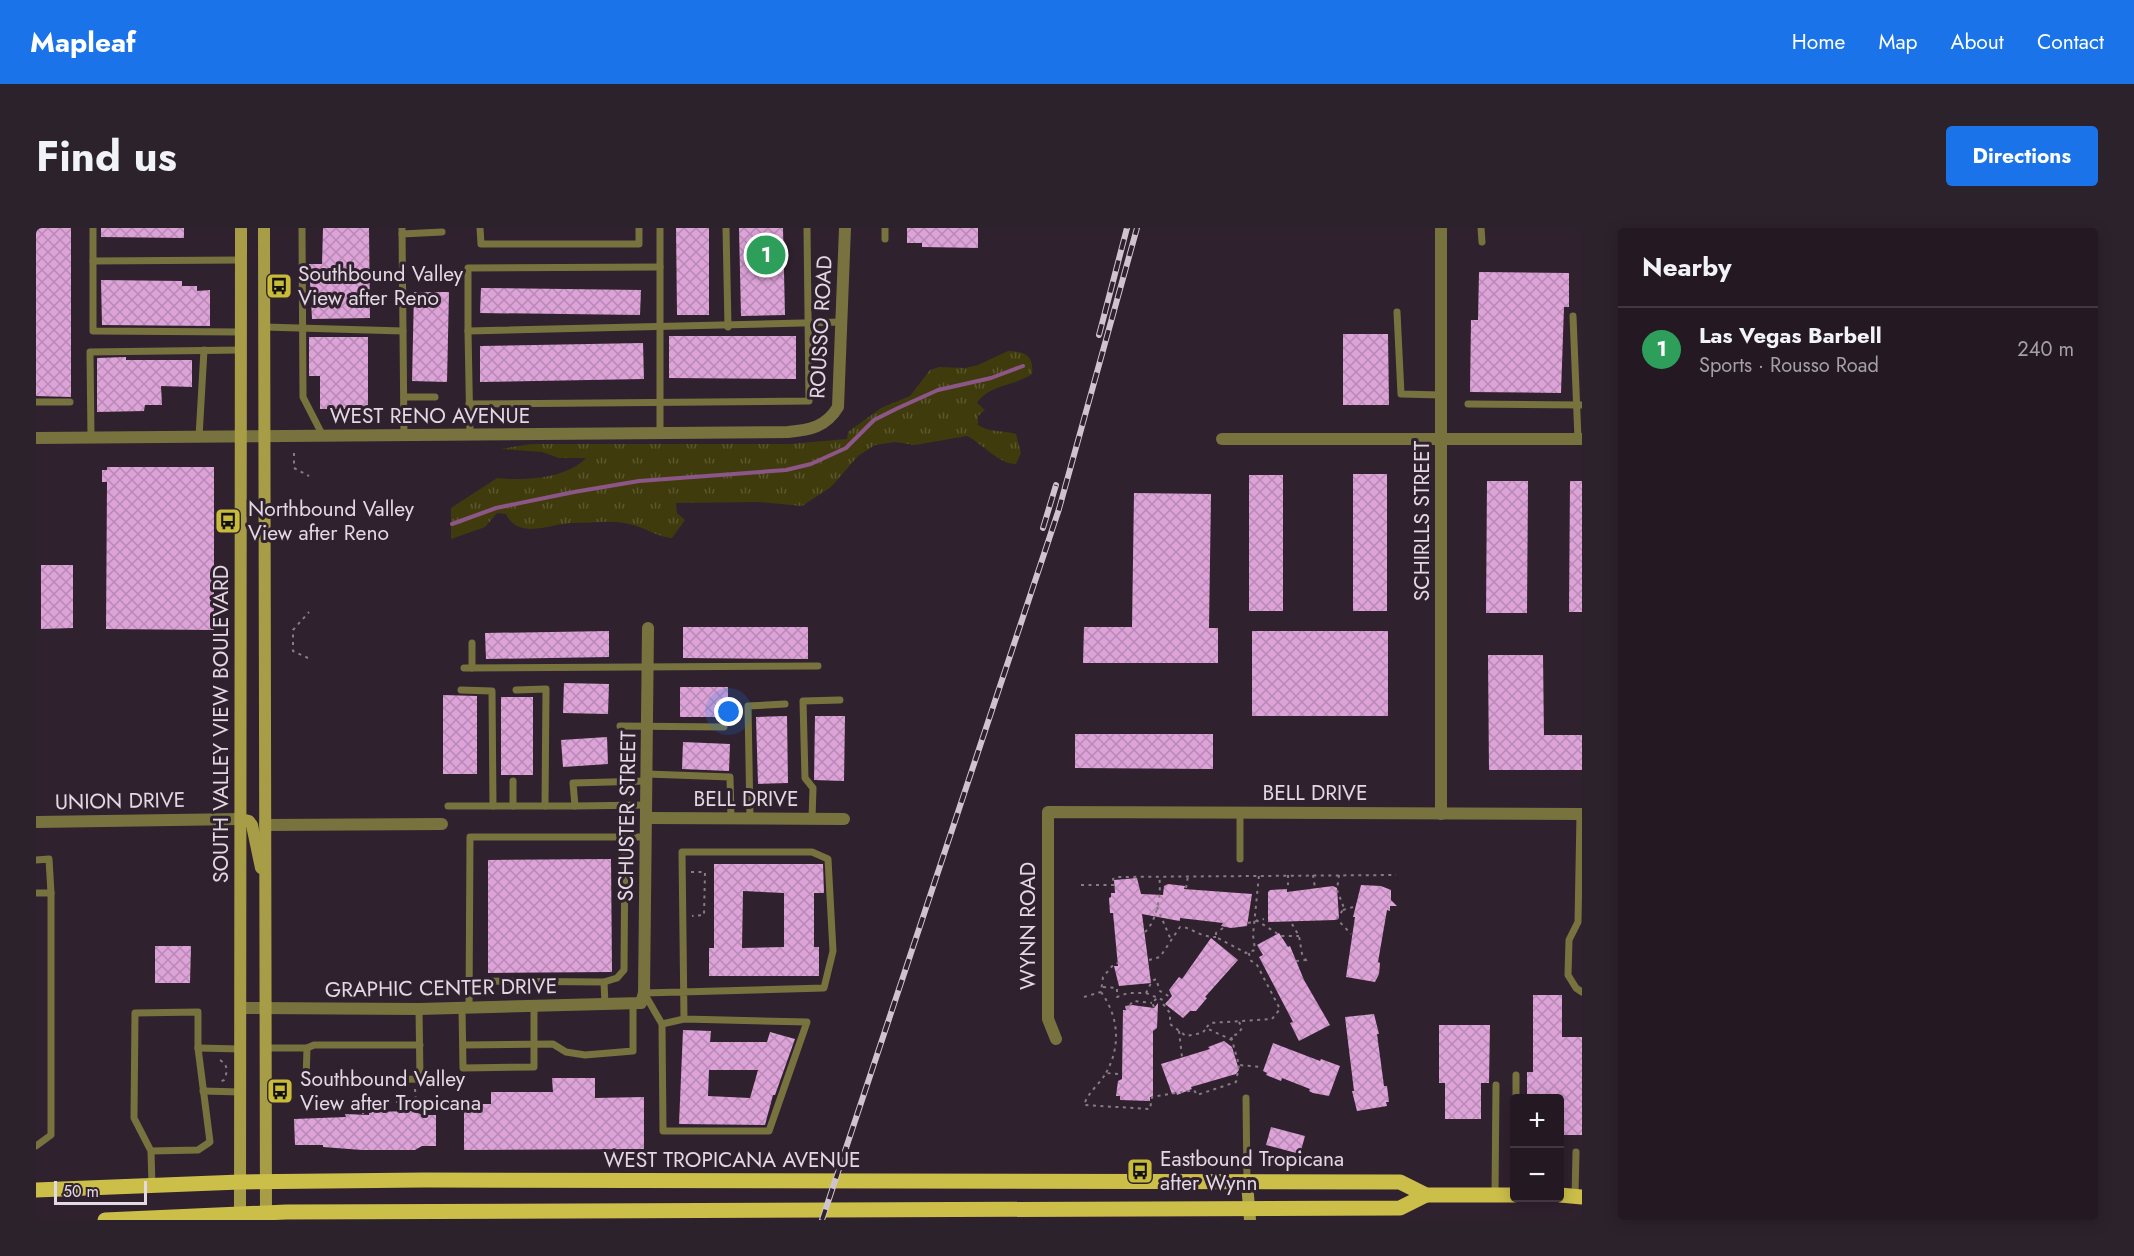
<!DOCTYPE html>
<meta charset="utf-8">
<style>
:root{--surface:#241923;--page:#2c222b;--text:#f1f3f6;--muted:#a3a0a6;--line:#413841;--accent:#1a73e8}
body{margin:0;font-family:Jost,sans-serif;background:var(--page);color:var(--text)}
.controls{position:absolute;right:18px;bottom:18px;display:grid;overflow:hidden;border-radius:6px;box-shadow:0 3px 15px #0003}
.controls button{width:54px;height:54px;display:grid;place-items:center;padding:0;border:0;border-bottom:2px solid var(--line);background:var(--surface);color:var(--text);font:30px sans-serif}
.scale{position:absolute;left:18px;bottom:15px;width:93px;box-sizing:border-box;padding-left:6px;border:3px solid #e3d9e2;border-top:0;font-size:16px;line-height:21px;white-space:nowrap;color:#e3d9e2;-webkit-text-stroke:4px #30212f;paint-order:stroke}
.you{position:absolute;left:693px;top:484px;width:21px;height:21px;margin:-15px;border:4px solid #fff;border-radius:50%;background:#1a73e8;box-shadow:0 0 0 9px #1a73e833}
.badge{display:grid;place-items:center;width:39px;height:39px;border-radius:50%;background:var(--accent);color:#fff;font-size:20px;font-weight:700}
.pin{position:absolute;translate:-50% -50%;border:3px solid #fff;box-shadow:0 2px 6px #0006}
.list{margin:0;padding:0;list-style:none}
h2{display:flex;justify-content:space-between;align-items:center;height:78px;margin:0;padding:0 24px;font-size:26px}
h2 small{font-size:20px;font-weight:400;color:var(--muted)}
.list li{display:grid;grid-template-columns:39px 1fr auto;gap:18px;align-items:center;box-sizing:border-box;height:84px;padding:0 24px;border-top:2px solid var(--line)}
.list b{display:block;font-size:22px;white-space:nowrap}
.list p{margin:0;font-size:20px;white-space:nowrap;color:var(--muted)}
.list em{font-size:20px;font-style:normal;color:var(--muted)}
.map{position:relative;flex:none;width:1546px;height:992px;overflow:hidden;border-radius:6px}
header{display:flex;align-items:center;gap:36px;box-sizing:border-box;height:84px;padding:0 30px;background:var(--accent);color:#fff}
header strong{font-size:28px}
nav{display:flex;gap:33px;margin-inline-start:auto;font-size:21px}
.intro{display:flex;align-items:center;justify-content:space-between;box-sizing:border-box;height:144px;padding:0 36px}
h1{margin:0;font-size:42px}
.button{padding:15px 27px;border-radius:6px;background:var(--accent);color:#fff;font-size:21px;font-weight:700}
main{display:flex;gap:36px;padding:0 36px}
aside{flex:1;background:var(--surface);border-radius:6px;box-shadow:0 3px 15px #0003}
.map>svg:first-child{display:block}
.grass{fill:url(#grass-tufts)}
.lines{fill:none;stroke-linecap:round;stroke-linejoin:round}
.stream{stroke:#8c5689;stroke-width:4}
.building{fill:url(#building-cross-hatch);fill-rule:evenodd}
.path{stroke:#877b86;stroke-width:2;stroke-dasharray:3 4.5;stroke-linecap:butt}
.lane{stroke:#78723f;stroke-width:7}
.street{stroke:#78723f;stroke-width:12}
.secondary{stroke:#a79d46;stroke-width:12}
.primary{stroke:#cbbe49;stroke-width:15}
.rail-casing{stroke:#cfc4ce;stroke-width:6}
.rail{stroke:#30212f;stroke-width:4;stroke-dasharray:11;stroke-linecap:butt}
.labels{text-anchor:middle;stroke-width:6;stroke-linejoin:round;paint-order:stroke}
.poi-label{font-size:21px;fill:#e3d9e2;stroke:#30212f;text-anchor:start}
.street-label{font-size:21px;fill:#e3d9e2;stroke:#30212f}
</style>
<header>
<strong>Mapleaf</strong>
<nav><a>Home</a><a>Map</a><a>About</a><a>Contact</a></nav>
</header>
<div class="intro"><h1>Find us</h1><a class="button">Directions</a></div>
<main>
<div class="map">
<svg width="1546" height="992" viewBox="0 0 1546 992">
<defs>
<pattern id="grass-tufts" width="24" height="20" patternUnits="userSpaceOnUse" patternTransform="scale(1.5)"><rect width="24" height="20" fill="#403b0c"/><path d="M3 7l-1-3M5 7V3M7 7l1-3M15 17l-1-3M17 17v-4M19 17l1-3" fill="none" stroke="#5b572f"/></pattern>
<pattern id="building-cross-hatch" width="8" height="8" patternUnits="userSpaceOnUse" patternTransform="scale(1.5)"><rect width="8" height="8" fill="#dda2d8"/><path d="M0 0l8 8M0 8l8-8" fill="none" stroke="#b78ab3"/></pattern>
</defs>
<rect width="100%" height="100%" fill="#30212f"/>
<path class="grass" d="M972,123C989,123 998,128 996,146C979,158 953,156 941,175L949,182L942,188V197C954,205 967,202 980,206L985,225L980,236C963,236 948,217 931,208L879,217L859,214L839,217L822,228L795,259L766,278L723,274L640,275L641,285L649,292L636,310C621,309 612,301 597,297C580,291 556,295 537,295C515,295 483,313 470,286L461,285L449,299L415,311V280L461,250C487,253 530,251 550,230H523L506,224L465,221L495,216H754L811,211L812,204L845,180L874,168L894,142L903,139L929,140L942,137Z"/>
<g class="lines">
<polyline class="stream" points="416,296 460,280 538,264 603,253 750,242 775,236 810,220 838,192 862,180 902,162 955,150 987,138"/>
</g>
<g class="building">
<polygon points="0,0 35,0 35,169 0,168"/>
<polygon points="65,0 148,0 148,10 65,9"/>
<polygon points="287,0 333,0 334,90 276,91 273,36 286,36"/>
<polygon points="640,0 673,0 673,87 641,87"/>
<polygon points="703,0 747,0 749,87 705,88"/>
<polygon points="871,0 942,0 942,20 886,19 886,15 871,15"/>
<polygon points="1443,44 1533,45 1533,79 1528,79 1525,165 1434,164 1435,92 1442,92"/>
<polygon points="65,52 146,53 146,58 161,58 161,63 174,62 174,98 66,97"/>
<polygon points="445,60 605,62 604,87 444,85"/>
<polygon points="378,64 413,64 411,154 376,153"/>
<polygon points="1307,106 1352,106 1353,177 1307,177"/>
<polygon points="633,108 760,108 760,151 633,150"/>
<polygon points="273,109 332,109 332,181 284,181 284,148 273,148"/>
<polygon points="607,115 608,151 444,154 444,118"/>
<polygon points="90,129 90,132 156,132 156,159 125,158 126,177 109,177 108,183 61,184 61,130"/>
<polygon points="71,239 178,239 178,402 70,401 71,254 66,254 66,242 71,242"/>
<rect x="1317" y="246" width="34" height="137"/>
<rect x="1213" y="247" width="34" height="136"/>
<polygon points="1451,253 1492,253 1491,385 1450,385"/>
<polygon points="1534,253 1546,253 1546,384 1533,384"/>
<polygon points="1098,265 1175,266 1173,400 1182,400 1182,435 1047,435 1048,399 1096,399"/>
<polygon points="5,337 37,337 37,400 5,401"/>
<polygon points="647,399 772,399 772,431 647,430"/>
<polygon points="573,403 573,429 450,431 449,405"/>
<rect x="1216" y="403" width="136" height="85"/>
<polygon points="1452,427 1507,427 1508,507 1546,507 1546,542 1453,542"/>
<polygon points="528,455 573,456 572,486 527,485"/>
<rect x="644" y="459" width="48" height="30"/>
<polygon points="407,467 441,468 441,546 407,546"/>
<rect x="465" y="469" width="32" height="78"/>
<polygon points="751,488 752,555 722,556 720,489"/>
<polygon points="779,488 809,488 808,553 778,552"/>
<polygon points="1039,506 1177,506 1177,541 1039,540"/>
<polygon points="571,509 572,536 527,539 525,512"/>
<polygon points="647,514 694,516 693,543 646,541"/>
<polygon points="575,631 576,744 452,745 452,632"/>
<path d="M678,636H787L788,665H778V719H783V748H673V720H678ZM707,663L748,665V719L706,720Z"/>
<polygon points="1101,650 1105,666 1127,667 1128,658 1132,656 1149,658 1148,661 1216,666 1211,698 1195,700 1185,698 1187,695 1144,690 1144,693 1138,692 1106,686 1115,755 1083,758 1078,738 1082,738 1077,685 1074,685 1073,670 1075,669 1075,665 1079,665 1078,652"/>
<polygon points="1325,657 1345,658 1355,662 1355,672 1361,678 1354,678 1354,683 1351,682 1342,734 1344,735 1343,746 1339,754 1310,749 1319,689 1317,689"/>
<polygon points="1297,658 1301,660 1303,690 1299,692 1232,694 1232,664 1234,662 1251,661 1251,664"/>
<polygon points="1243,705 1252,719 1254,718 1268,752 1294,797 1263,813 1254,795 1257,794 1223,729 1227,727 1221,717"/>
<polygon points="1175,710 1202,732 1169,769 1171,770 1160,783 1154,783 1147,790 1129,776 1136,768 1133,762 1143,749 1146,751"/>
<polygon points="119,718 155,718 154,755 119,755"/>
<polygon points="1497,767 1526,767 1526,809 1546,809 1546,907 1525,907 1524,870 1491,870 1491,844 1497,844"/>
<polygon points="1122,775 1121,800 1117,803 1117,869 1114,869 1114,873 1084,872 1084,868 1080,868 1082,853 1086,851 1087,782 1090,782 1089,778 1096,777 1118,780"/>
<polygon points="1338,786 1343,806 1341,806 1348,858 1351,858 1353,874 1350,874 1351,878 1321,883 1316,863 1318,863 1309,789"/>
<polygon points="1403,797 1454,797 1453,855 1445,855 1445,891 1409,891 1409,855 1403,855"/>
<path d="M647,802L675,803L674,814H731L734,804L759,811L739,867H737L729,897L643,896ZM673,842H722L714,870L672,868Z"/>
<polygon points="1188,813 1196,819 1203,842 1200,846 1155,859 1156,861 1141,867 1140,864 1136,866 1125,836 1174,821 1172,819"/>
<polygon points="1237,815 1284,833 1285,831 1304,838 1293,868 1277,865 1273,863 1274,861 1246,850 1245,853 1230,847 1231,845 1227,843"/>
<polygon points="516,850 559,850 559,870 608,869 608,921 428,922 428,876 455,876 455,864 517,864"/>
<polygon points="378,883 386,887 400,887 400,918 386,918 379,922 326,922 287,919 287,917 259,917 258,891 310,889 309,886 333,887 333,884"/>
<polygon points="1235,899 1269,908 1264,926 1230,917"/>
</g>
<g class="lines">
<g class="path">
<polyline points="258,225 258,240 273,248"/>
<polyline points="272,430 257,423 257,402 273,384"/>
<polyline points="655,644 669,644 668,687 656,688"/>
<polyline points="1252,647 1252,657"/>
<polyline points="1277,647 1279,660"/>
<polyline points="1303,647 1301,662 1308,680 1301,691 1315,706"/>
<polyline points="1045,657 1078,657 1077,651 1080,649 1360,647"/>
<polyline points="1150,660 1152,648"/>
<polyline points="1121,679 1135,712"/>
<polyline points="1307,682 1317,679"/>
<polyline points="1220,692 1245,708 1263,708"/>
<polyline points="1212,695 1228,691"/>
<polyline points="1256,696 1263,708 1266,726 1272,735"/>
<polyline points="1187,700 1180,705 1180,709 1210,725 1219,722 1217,707 1223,647"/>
<path d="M1109,704C1121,693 1126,664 1123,648"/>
<polyline points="1213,725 1214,732 1221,737 1244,781 1236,791 1174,795 1170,800 1196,812 1203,837 1225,839"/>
<path d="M1113,732L1124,729L1144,699C1156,699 1162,709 1180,709"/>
<polyline points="1260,733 1269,732"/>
<polyline points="1067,759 1081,760 1081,769 1092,765 1110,765 1116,753 1120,751 1124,763 1134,769"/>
<path d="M1065,764C1083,789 1085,818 1070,845"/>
<polyline points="1110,765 1127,772 1127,776 1134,785 1134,796 1150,808 1166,805 1170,801"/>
<polyline points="1048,769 1065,764 1067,749 1078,736 1082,735"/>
<polyline points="1094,777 1097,773 1116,775"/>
<polyline points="1118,779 1116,775 1121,770"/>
<polyline points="1143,803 1146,829"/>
<polyline points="1196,812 1195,808 1202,806 1206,800 1203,794"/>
<path d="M184,832C192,837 192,843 188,852L184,854"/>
<path d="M1082,846L1070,845C1063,857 1052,864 1048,877L1114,881L1116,869L1158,862L1161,867L1200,854L1203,837"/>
<polyline points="327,886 327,874 380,874 379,861"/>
</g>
<g class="lane">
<polyline points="57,0 57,103 205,104"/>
<polyline points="266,0 267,169 287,208"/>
<polyline points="366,0 368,208"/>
<polyline points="444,0 445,16 603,16 603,0"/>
<polyline points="690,0 692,99"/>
<polyline points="1445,0 1446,14"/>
<polyline points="366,6 406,4"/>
<polyline points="849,11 849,0"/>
<polyline points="57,33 205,32"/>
<polyline points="1361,84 1365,166 1405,167"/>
<polyline points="1537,88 1542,211"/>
<polyline points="228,99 367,103"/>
<polyline points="432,103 432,40 624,39"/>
<polyline points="368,169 399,169"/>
<polyline points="0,174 34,174"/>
<polyline points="433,176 773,173 771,0"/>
<polyline points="1432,176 1546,177"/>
<polyline points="624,206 624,0"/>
<polyline points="434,208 432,103 806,94"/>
<polyline points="55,209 54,124 205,122"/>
<polyline points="163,209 168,122"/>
<polyline points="436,415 436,440"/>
<polyline points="428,440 782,438"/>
<polyline points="425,462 456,463 457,578"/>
<polyline points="480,462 510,461 509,578"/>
<polyline points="584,498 688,499"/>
<polyline points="611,546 694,549 695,590"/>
<polyline points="477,553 477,578"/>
<polyline points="586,553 586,517"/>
<polyline points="611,577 539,578 537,555 611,553"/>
<polyline points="412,578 539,578"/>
<polyline points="1544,586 1542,694 1533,712 1532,747 1540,760 1546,764"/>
<polyline points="714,590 712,478 749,476"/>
<polyline points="776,591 777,560 769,550 767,473 804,472"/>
<polyline points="1204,631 1204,585"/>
<polyline points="0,632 13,631 15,665"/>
<polyline points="0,665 15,665 15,907 0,918"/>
<polyline points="433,753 568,754 569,777"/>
<polyline points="568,754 581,750 588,742 589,609"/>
<polyline points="426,780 427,840 498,839 498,779"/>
<polyline points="433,780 434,609 610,609"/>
<polyline points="626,796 608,765 788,760 797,723 792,631 776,624 646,624 648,791 771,794 733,903 627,903 626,796 648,791"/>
<polyline points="427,817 517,816 530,824 549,827 597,823 597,777"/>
<polyline points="162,820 205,821"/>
<polyline points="230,820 271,820 278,817 384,817"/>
<polyline points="271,820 270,853 384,851 383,781"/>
<polyline points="167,863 205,864"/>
<polyline points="1210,870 1211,955"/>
<polyline points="1480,870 1480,847"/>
<polyline points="115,923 98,890 99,785 162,784 162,820 174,914 162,922 115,923 116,958"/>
<polyline points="1459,967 1460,857"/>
<polyline points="1539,967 1540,924"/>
</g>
<g class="street">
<polyline points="1405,0 1405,586"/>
<path d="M0,210L752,204C774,202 790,199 802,179L809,0"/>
<polyline points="1186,211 1546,211"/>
<polyline points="611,590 808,591"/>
<polyline points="0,594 205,591"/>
<polyline points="229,597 406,596"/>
<polyline points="205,780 383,781 605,775 608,765 612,400"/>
<polyline points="1020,811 1012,791 1012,584 1546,586"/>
</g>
<g class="secondary">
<polyline points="228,0 230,992"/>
<polyline points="205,591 213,593 216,597 225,640"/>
<polyline points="1211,955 1214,992"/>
<polyline points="204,992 205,0"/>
</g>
<g class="primary">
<polyline points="0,962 204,954 388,952 1364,954 1390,967 1478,967"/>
<polyline points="1524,967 1546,969"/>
<polyline points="69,992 250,984 1364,980 1390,967"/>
</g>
<defs>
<g id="rail">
<polyline points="1063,107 1091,0"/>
<polyline points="1007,300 1020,257"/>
<polyline points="786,992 1023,281 1101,0"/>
</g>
</defs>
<use href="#rail" class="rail-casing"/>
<use href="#rail" class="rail"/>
</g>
<defs>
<symbol id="bus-square" viewBox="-11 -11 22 22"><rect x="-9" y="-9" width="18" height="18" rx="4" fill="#c9bb3a" stroke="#30212f"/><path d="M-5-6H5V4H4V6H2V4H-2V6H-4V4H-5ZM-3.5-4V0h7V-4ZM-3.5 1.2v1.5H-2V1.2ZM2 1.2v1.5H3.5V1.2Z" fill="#111"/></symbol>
</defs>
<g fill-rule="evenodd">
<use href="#bus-square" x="228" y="43" width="30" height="30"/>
<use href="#bus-square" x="177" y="278" width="30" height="30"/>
<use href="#bus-square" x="229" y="848" width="30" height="30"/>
<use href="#bus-square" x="1089" y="928" width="30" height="30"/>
</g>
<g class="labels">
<g class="poi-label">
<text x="262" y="53">Southbound Valley<tspan x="262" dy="24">View after Reno</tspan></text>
<text x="212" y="288">Northbound Valley<tspan x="212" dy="24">View after Reno</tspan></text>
<text x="264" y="858">Southbound Valley<tspan x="264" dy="24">View after Tropicana</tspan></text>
<text x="1124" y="938">Eastbound Tropicana<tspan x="1124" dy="24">after Wynn</tspan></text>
</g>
<g class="street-label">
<text transform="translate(785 99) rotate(-87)" y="7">ROUSSO ROAD</text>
<text x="394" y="195">WEST RENO AVENUE</text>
<text transform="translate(1386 293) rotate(-90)" y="7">SCHIRLLS STREET</text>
<text transform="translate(185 496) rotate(-90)" y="7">SOUTH VALLEY VIEW BOULEVARD</text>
<text x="1279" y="572">BELL DRIVE</text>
<text x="710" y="578">BELL DRIVE</text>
<text transform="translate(84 573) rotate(-1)" y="7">UNION DRIVE</text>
<text transform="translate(591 588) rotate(-89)" y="7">SCHUSTER STREET</text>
<text transform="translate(992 698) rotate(-90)" y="7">WYNN ROAD</text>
<text transform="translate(405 760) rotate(-1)" y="7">GRAPHIC CENTER DRIVE</text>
<text x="696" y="939">WEST TROPICANA AVENUE</text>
</g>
</g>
</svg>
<div class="controls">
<button>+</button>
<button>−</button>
</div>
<div class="scale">50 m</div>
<div class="you"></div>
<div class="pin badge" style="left:730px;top:27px;background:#2e9e5b">1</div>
</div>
<aside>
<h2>Nearby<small></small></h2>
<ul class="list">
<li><span class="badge" style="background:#2e9e5b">1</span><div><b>Las Vegas Barbell</b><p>Sports · Rousso Road</p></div><em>240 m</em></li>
</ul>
</aside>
</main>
